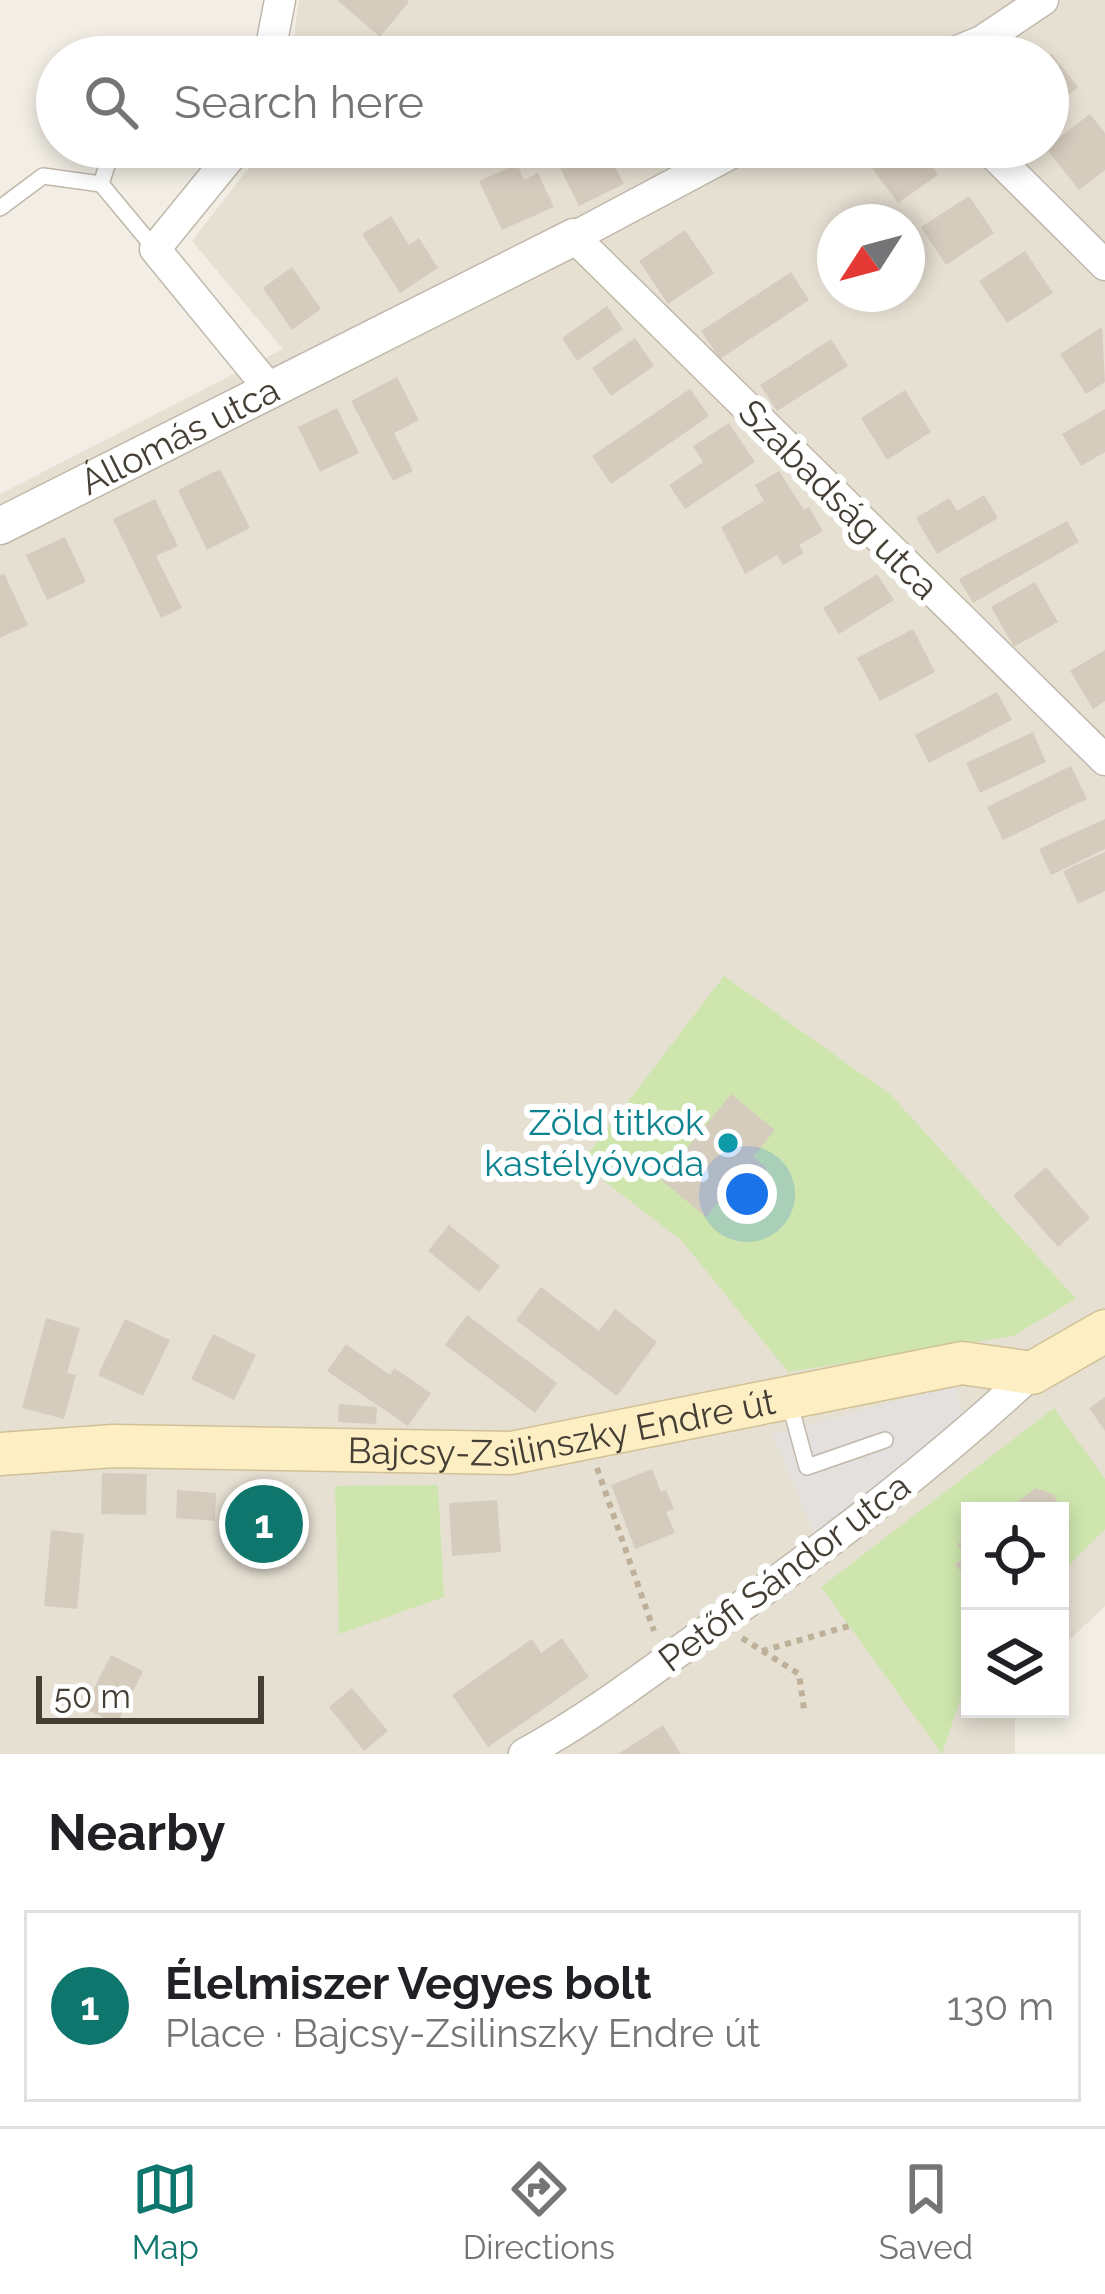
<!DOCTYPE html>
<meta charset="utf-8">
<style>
:root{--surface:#fff;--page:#f6f6f6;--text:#202124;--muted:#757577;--line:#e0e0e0;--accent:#0f766e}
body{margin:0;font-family:Raleway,sans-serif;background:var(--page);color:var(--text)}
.controls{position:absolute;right:36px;bottom:36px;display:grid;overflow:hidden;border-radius:0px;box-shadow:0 6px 18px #0003}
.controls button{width:108px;height:108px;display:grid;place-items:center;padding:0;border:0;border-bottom:3px solid var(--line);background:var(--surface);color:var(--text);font:60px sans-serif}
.compass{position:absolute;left:817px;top:204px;width:108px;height:108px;border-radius:50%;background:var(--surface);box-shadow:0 6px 18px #0003;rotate:234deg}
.scale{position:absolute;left:36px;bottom:30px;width:228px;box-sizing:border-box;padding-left:12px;border:6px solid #443e35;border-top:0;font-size:33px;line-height:42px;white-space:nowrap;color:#443e35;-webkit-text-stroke:9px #fff;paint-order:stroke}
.you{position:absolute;left:747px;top:1194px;width:42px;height:42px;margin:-30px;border:9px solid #fff;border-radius:50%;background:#1a73e8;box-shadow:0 0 0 18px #1a73e833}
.badge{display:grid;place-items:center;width:78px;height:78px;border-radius:50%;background:var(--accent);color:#fff;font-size:39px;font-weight:700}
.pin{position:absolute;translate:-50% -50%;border:6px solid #fff;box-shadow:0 3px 12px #0006}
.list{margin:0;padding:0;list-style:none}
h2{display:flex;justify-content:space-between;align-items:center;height:156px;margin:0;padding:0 48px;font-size:51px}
h2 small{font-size:39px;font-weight:400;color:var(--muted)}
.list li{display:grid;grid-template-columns:78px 1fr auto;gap:36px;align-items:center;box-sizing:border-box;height:192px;margin:0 24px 24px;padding:0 24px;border:3px solid var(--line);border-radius:0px}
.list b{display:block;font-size:45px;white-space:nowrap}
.list p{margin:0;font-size:39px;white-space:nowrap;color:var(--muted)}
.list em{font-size:39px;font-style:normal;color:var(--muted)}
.icon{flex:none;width:66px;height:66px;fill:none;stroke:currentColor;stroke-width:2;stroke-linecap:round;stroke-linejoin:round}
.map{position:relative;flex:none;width:1105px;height:1754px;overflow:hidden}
.search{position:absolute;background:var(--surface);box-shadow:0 6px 18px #0003;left:36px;right:36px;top:36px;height:132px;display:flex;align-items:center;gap:30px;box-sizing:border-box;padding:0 42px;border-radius:66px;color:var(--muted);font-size:45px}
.sheet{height:372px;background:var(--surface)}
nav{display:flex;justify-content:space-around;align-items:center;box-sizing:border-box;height:168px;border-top:3px solid var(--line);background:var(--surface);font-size:33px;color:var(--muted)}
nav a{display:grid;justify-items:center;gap:6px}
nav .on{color:var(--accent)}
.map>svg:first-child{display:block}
.residential{fill:#e6e0d3;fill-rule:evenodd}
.green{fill:#cee6ae}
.parking{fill:#e3e0dd}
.building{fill:#d6ccbe}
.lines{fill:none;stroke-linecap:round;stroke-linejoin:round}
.service-casing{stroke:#c0b8ab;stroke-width:18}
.minor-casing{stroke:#c0b8ab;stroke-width:33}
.tertiary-casing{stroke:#c0b8ab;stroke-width:39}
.secondary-casing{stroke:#d1c196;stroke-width:45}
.path{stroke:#bfb199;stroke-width:6;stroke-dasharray:6 6;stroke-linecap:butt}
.service{stroke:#fff;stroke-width:15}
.minor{stroke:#fff;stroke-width:30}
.tertiary{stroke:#fff;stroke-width:36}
.secondary{stroke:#fdeec4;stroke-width:42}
.culture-dot{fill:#0f9aa8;stroke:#fff;stroke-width:4.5}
.labels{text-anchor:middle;stroke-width:12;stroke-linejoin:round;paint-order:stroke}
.street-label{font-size:36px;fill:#443e35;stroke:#fff}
.culture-label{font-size:36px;fill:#0d838f;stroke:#fff;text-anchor:end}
</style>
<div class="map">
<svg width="1105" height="1754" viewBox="0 0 1105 1754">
<rect width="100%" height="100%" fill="#f2eee5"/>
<path class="residential" d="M299,0H1105V1606L1060,1649V1511H970V1709H1015V1754H0V494L283,349L192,241L265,147H1048V57H291ZM835,222H907V294H835Z"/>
<g class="green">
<polygon points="724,976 891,1095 1076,1299 1013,1336 788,1372 682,1241 581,1163"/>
<polygon points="1054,1408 1105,1479 1105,1529 1060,1574 1060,1511 970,1511 970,1670 942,1754 821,1587"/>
<polygon points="438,1485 444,1597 339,1634 335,1486"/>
</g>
<polygon class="parking" points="955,1385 964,1419 814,1533 773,1435"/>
<g class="building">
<polygon points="337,0 407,0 409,2 380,37"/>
<polygon points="1052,54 1078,87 1048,111 1048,57"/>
<polygon points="1090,114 1105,133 1105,170 1079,190 1046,148"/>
<polygon points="577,147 588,163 608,153 624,184 579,206 555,158"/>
<polygon points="636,147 692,147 647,169"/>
<polygon points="892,147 918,147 938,175 898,203 869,164"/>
<polygon points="517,164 524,180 538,173 554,207 502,230 479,181"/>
<polygon points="969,196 994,233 946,265 921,227"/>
<polygon points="391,216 409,245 419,238 438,268 400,293 362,234"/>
<polygon points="685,230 714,273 668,304 639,261"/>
<polygon points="1025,251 1053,293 1007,323 979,281"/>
<polygon points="292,267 321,309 292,330 263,288"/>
<polygon points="791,272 809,300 720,359 701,331"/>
<polygon points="607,306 623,329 577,361 562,338"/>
<polygon points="1102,327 1105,382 1086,394 1060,354"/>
<polygon points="635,338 654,366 611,396 592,368"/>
<polygon points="831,339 848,366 777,411 760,385"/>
<polygon points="397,377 419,420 394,433 413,471 393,481 351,401"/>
<polygon points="690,389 709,416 611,484 592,456"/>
<polygon points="905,390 931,432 887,460 861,418"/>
<polygon points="337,408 359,453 320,472 298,427"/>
<polygon points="1105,409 1105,452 1081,466 1062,434"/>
<polygon points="729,423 755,462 685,509 669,485 703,462 693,446"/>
<polygon points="220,469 250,528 207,550 178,490"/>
<polygon points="779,471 804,510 809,507 823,531 799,545 804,553 783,565 777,555 745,574 721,527 764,501 755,485"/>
<polygon points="984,495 998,518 937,554 916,518 949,498 957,511"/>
<polygon points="155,499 178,546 156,556 182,608 161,618 113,519"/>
<polygon points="1067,521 1079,542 973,603 959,579"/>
<polygon points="65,537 86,582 47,600 26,555"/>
<polygon points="4,573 28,625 0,638 0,575"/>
<polygon points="877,574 894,600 839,634 823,608"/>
<polygon points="1035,582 1058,622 1014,647 991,607"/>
<polygon points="913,629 935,672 880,701 857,658"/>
<polygon points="1105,650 1105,701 1093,709 1070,671"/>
<polygon points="997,692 1012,720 929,763 915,735"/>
<polygon points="1033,732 1046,762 980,793 966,763"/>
<polygon points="1071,766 1087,799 1003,840 987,807"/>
<polygon points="1105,819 1105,849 1051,875 1039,849"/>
<polygon points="1105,852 1105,891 1078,904 1063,871"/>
<polygon points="731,1094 775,1130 753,1157 767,1168 745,1194 733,1184 706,1217 661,1180"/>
<polygon points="1046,1167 1090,1218 1058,1247 1013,1196"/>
<polygon points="449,1225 500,1266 479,1292 428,1251"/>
<polygon points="541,1287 599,1331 615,1309 657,1342 617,1396 516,1320"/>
<polygon points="467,1315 557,1383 535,1413 445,1345"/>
<polygon points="46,1318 80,1328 67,1373 76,1375 64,1419 22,1408"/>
<polygon points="125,1319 170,1340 143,1396 98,1375"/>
<polygon points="213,1334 256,1355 234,1400 191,1379"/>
<polygon points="346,1344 390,1375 394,1368 431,1393 408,1426 327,1371"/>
<polygon points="1105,1397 1105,1431 1089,1408"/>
<polygon points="339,1404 377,1407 376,1424 338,1422"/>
<polygon points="652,1469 661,1492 666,1490 674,1509 666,1512 675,1533 635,1549 611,1485"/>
<polygon points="102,1473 147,1474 146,1515 101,1514"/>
<polygon points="1036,1488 1053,1494 1063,1511 1004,1511"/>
<polygon points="177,1490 216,1493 215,1521 176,1518"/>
<polygon points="497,1500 501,1552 452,1556 449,1503"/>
<polygon points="244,1506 288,1510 285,1543 240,1538"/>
<polygon points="51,1530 84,1534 77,1609 44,1606"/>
<polygon points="970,1535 970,1574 965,1578 955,1564 966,1556 957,1544"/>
<polygon points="562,1638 589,1677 488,1747 452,1695 532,1639 541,1653"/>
<polygon points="111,1655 143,1671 117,1724 84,1708"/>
<polygon points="352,1688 388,1731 364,1751 329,1707"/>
<polygon points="663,1725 681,1754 618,1754"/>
</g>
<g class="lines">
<defs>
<g id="service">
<polyline points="113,147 101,184 155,249"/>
<polyline points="0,208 43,176 101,184"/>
<polyline points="789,1401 807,1467 885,1440"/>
</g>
<g id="minor">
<polyline points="269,57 280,0"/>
<polyline points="943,57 982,41 1043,0"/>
<polyline points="238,147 155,249 272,392"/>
<polyline points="743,147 574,237 1105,760"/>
<polyline points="986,147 1105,265"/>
<path d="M524,1754C590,1718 647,1674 707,1631C820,1551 931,1467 1032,1373"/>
</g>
<g id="tertiary">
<path id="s1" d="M0,526L574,237"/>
</g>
<g id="secondary">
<path id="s2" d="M0,1454L114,1446L511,1453L962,1363L1032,1373L1105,1331"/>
</g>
</defs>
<use href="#service" class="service-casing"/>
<use href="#minor" class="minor-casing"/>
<use href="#tertiary" class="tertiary-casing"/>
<use href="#secondary" class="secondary-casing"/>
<g class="path">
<polyline points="597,1468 654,1631"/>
<polyline points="742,1638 799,1674 804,1709"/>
<polyline points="762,1651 849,1626"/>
</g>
<use href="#service" class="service"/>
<use href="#minor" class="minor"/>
<use href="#tertiary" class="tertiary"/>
<use href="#secondary" class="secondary"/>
</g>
<circle class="culture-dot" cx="728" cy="1143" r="12"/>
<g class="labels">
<g class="street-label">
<text dy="13" stroke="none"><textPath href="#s1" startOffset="201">Állomás utca</textPath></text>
<text transform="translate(839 499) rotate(45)" y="13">Szabadság utca</text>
<text dy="13" stroke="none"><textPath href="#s2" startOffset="564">Bajcsy-Zsilinszky Endre út</textPath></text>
<text transform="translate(784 1572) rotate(-37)" y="13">Petőfi Sándor utca</text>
</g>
<g class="culture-label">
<text x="704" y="1135">Zöld titkok<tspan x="704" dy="41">kastélyóvoda</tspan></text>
</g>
</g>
</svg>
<div class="controls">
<button><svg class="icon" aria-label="locate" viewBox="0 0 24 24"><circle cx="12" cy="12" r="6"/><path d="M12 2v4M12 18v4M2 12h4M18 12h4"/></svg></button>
<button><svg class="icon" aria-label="layers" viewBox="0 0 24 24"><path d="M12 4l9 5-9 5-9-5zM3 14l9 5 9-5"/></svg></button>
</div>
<svg class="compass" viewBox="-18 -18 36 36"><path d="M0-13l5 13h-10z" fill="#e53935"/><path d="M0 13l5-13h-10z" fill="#757577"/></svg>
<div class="scale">50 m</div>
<div class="you"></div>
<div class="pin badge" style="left:264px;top:1524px">1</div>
<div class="search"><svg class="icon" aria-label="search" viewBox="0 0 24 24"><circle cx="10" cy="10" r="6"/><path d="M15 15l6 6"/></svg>Search here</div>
</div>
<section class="sheet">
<h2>Nearby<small></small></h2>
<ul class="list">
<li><span class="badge">1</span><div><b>Élelmiszer Vegyes bolt</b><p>Place · Bajcsy-Zsilinszky Endre út</p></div><em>130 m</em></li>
</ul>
</section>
<nav>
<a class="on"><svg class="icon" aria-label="map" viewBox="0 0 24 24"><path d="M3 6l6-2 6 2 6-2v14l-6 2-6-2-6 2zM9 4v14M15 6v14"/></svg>Map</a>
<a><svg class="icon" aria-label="directions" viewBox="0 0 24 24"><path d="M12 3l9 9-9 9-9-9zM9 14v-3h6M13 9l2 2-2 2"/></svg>Directions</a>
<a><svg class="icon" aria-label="saved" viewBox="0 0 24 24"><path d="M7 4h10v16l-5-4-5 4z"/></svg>Saved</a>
</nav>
